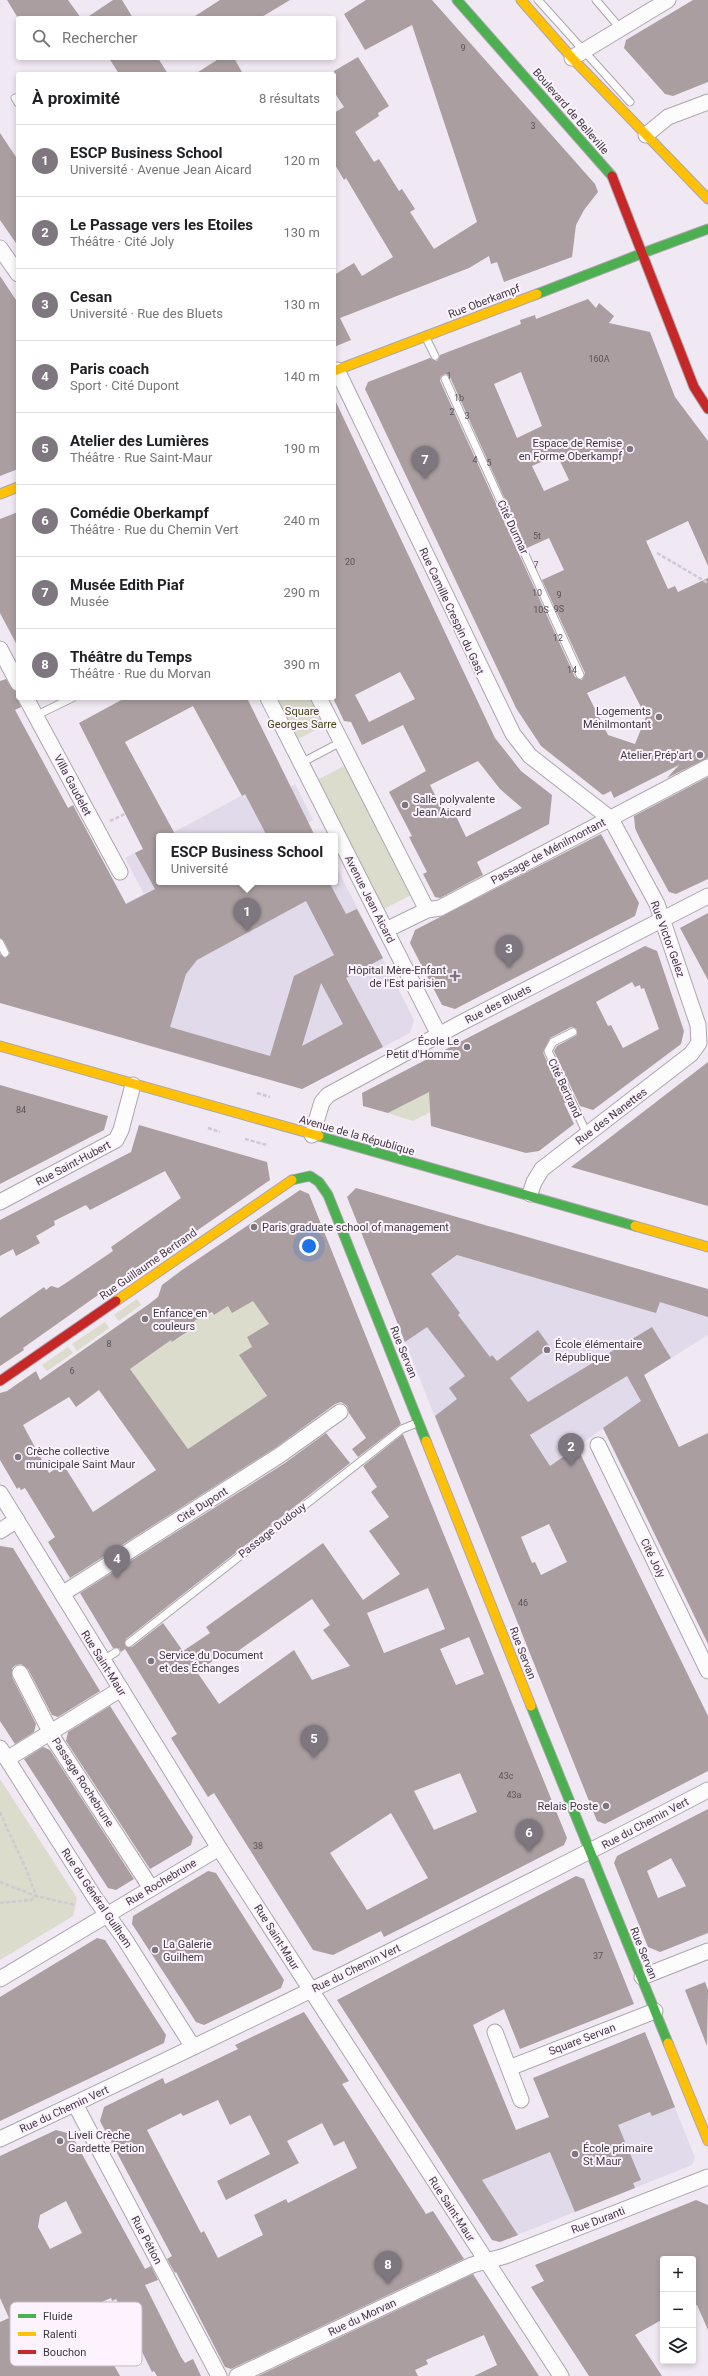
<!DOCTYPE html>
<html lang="fr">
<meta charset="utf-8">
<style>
:root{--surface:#fff;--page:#f6f6f6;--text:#202124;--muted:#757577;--line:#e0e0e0;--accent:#7e777f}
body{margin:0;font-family:Roboto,sans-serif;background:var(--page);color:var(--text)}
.controls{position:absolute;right:12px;bottom:12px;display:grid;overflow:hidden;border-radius:4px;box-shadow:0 2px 6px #0003}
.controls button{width:36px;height:36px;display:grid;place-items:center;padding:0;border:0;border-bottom:1px solid var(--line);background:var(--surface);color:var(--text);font:20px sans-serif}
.you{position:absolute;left:309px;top:1246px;width:14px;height:14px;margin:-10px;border:3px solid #fff;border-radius:50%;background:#1a73e8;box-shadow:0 0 0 6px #1a73e833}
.badge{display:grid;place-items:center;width:26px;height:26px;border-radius:50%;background:var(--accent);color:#fff;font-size:13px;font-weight:700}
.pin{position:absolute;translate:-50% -33px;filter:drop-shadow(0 1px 2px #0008)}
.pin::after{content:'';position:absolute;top:21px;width:14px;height:12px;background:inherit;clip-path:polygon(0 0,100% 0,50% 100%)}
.popup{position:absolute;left:156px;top:833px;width:182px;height:52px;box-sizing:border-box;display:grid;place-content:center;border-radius:4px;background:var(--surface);filter:drop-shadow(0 1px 3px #0005);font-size:13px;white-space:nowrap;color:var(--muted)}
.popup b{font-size:15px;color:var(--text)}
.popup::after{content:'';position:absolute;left:50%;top:100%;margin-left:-8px;border:8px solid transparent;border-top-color:var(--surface)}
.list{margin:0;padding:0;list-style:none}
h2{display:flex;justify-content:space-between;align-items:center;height:52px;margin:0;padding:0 16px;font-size:17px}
h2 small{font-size:13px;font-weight:400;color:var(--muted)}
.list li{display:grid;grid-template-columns:26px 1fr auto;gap:12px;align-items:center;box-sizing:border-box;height:72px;padding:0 16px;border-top:1px solid var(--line)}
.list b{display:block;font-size:15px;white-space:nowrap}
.list p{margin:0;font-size:13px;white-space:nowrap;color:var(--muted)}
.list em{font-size:13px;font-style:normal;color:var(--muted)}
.icon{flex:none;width:22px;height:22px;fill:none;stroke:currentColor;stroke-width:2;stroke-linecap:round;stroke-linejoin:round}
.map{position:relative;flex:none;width:708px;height:2376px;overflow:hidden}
.search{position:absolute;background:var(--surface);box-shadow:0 2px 6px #0003;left:16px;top:16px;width:320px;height:44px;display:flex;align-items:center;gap:10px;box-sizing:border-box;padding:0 14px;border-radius:4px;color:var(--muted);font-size:15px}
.panel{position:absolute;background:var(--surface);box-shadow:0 2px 6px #0003;left:16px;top:72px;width:320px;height:628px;border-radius:4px}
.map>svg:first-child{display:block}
.education{fill:#e0daeb}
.green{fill:#dbdccc}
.building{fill:#aa9ea0;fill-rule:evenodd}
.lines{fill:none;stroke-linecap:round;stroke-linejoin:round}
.lane-casing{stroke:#aca6ad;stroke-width:9}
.street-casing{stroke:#aca6ad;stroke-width:17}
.fast-casing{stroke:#aca6ad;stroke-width:11}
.slow-casing{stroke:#aca6ad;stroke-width:11}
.jam-casing{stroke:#aca6ad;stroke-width:11}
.path{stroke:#cfcacf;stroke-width:2.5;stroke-dasharray:4 2;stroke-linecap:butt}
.lane{stroke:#fdfcfd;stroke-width:7}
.street{stroke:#fdfcfd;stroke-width:15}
.fast{stroke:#4caf50;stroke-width:9}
.slow{stroke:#ffc107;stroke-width:9}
.jam{stroke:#c62828;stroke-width:9}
.poi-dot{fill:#7e777f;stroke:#fcf3fe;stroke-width:1.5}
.labels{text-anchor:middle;stroke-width:4;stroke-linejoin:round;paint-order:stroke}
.number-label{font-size:9px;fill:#5a5359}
.street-label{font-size:11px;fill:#403a41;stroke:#fcf3fe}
.poi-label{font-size:11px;fill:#403a41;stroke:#fcf3fe;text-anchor:start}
.park-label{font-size:11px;fill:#3f4714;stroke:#fcf3fe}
.key{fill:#fcf3fe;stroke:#c4bcc5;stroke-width:1}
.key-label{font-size:11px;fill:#403a41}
</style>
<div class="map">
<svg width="708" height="2376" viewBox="0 0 708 2376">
<rect width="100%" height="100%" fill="#f0e8f2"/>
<g class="education">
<polygon points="283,773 290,787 295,784 313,820 308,823 315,836 167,836"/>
<polygon points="159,840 159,882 335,882 335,864 414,1020 410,1033 302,1089 138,1043 126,903 144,894 125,858"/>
<polygon points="494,1227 708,1289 708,1335 644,1375 653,1393 550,1466 518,1414 505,1410 442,1435 391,1306"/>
<polygon points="661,2072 695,2158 692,2165 500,2242 492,2240 441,2161"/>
</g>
<g class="green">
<polygon points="273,698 313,698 326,725 294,741"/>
<polygon points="346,765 411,895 380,911 315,781"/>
<polygon points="549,1037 544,1047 544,1058 529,1061 413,1121 388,1113 519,1044"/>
<polygon points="137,1299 141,1305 119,1321 114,1315"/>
<path d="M253,1300L269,1324L247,1337L252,1347L240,1355L267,1397L188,1449L130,1369L171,1340L172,1342C176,1339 183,1337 186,1333C192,1326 201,1310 214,1315L228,1306Z"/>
<polygon points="105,1322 109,1328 77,1351 72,1344"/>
<polygon points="68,1347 73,1353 47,1371 42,1365"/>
<polygon points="0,1779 77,1898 73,1916 0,1960"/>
</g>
<g class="building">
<polygon points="7,0 68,0 81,18 18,18"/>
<polygon points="113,0 122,0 133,18 86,18"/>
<polygon points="220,0 290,0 260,18 192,18"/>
<polygon points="366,0 432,0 595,184 598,192 584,210 576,225 572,257 504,282 497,262 491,264 489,256 469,268 340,318 351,340 334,347 334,275 354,263 362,276 393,257 346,178 344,180 334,163 334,113 344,107 334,92 334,71 358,57 389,106 378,113 379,116 355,132 374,162 379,159 399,191 402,189 415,209 410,212 434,249 477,222 412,25 365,50 344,14"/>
<polygon points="693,0 708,0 708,82 673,96 665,94 624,48 626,40"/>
<polygon points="109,58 158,58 168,74 119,74"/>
<polygon points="220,58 234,58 243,74 195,74"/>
<polygon points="0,133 18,160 18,246 0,220"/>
<polygon points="0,276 18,303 18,469 0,476"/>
<path d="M588,299L596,308L599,303L614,316L609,323L650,332L675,397L708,441V566L688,521L646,541L668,589L675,586L678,592L708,578V758L667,778L679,765L614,798L611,791L603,795L541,746L516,708L365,389L368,382L430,358L437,361L440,355L521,324L520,320L535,315L536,319ZM521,372L542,426L517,438L494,384ZM446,374L450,377L527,548L549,538L564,570L542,580L585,673L582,680L575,677L440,381L441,376ZM557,455L569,480L544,491L532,466ZM625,676L646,717L635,744L608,735L587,693Z"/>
<path d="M334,398L495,738L521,771L552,795L549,824L477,862L483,875L440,898L435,897L423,874L427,872L409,837L412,836L389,792L426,771L403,725L362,745L351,722L344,721L334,700ZM400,672L415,699L369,722L355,695ZM478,761L500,789L522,808L466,837L455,814L447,819L430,785Z"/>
<polygon points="18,512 18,647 0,613 0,519"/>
<path d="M6,679L13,690L18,692L17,698L21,707L15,710L68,808L73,805L126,904L155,889L135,853L143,849L79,723L125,698H247L315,836H267L245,794L242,796L193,706L125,742L176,836H159V882H329L346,914L357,909L383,958L346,978L383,1047L302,1089L0,1003V954L5,958L10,953L4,941L0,938V681ZM306,901L334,955L294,976L270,1056L170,1027L186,974L197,960ZM321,983L343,1024L302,1046Z"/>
<polygon points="708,777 708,879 676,894 669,892 640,839 635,828 634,816"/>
<polygon points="601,834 639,903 635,916 455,1009 442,1005 410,943 415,930"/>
<polygon points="708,913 708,980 680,928"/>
<path d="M645,946L657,951L684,1031L681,1044L593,1110L580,1106L554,1051L557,1046L577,1035V1029L571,1027L550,1038L543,1053L567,1103H564L574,1124L539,1151L526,1153L431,1126L429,1092L388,1113L363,1106L362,1093ZM632,982L635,987L640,985L641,989L644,988L659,1029L623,1048L611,1025L608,1026L596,1002Z"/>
<polygon points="708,1062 708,1206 571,1167 608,1139"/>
<polygon points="0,1085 108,1116 104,1130 0,1184"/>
<polygon points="139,1125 267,1162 270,1180 192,1234 193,1228 23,1348 24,1350 0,1366 0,1318 44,1287 46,1290 51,1286 58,1288 66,1283 113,1251 111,1247 181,1198 165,1171 90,1210 86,1205 54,1221 55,1225 36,1236 40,1243 16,1256 13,1249 0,1256 0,1220 131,1152"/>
<path d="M356,1188L708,1289V1317L660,1302L656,1313L457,1255L431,1274L460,1313L458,1315L490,1357L492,1355L497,1361L538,1330L550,1347L510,1378L528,1402L652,1327L671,1358L644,1375L679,1447L708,1433V1644L603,1428L641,1401L627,1376L530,1435L550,1466L577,1447L708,1716V1771L605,1824L597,1821L435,1416L457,1399L449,1388L465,1376L427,1327L405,1342L347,1197ZM549,1524L567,1562L541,1575L535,1562L532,1563L521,1537Z"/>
<path d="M300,1190L309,1194L401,1424L358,1457L352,1449L366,1438L349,1413L347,1406L341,1402L335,1404L275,1448L70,1578L48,1542L55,1537L25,1488L21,1490L19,1487L17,1489L0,1460V1393L7,1391L36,1371L40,1380L149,1304L158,1297L162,1285L182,1270ZM253,1301L269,1324L247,1337L252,1347L239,1355L267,1396L188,1449L130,1369L171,1340L172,1342L187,1332V1328L196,1320L212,1312L214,1315L228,1306L232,1313ZM99,1390L156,1470L93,1512L63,1464L49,1473L23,1425L69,1397L76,1407Z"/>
<path d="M326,1433L350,1463L126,1639L125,1646L132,1647L163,1623L183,1651L210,1633L206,1627L323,1543L363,1600L400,1574L369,1531L389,1517L371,1492L377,1487L363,1466L403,1434L567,1838L564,1845L402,1928L384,1937L381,1931L333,1955L313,1950L214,1793L208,1797L171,1738L177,1734L125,1649L121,1652L119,1648H113L80,1593L285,1463ZM428,1588L445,1629L384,1653L367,1613ZM312,1599L330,1625L323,1630L350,1666L312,1680L294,1650L219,1704L197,1672L224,1653L228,1658ZM469,1637L484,1674L456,1685L440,1649ZM460,1773L477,1812L434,1830L414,1791ZM391,1813L428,1878L367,1910L330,1853Z"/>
<polygon points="0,1546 13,1548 100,1691 58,1717 52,1715 28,1669 21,1664 16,1665 12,1668 12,1677 36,1724 34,1732 15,1744 0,1721"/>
<polygon points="110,1706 193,1837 191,1845 150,1869 66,1741 68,1732"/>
<polygon points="43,1747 50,1750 134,1879 116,1890 108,1888 24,1759"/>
<path d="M708,1809V1933L660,1952L648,1947L614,1863L617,1856ZM671,1858L686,1886L658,1898L647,1871Z"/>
<polygon points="208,1871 216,1873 284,1980 281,1988 204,2025 196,2022 132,1924 133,1916"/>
<polygon points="576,1876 584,1879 634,2004 520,2049 504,2009 473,2025 516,2130 549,2117 533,2078 645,2032 675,2107 652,2116 650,2112 618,2125 641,2180 633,2183 635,2188 575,2212 550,2152 482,2180 518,2235 500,2242 492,2240 337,2000"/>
<polygon points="97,1938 105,1940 166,2035 164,2043 0,2121 0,1997"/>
<polygon points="705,1982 708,1990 707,2046 685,1990"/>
<path d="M304,2012L349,2081L342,2084L426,2214L433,2211L464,2259L231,2369L225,2367L176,2272L175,2273L167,2259L172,2256L100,2121L104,2107L163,2078L165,2084L238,2049L235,2045ZM218,2100L230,2125L250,2115L270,2154L217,2181L226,2200L299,2163L287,2141L322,2123L334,2146L344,2141L357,2168L288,2203L286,2199L254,2215L263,2235L218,2258L204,2231L201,2233L147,2130L181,2113L183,2116Z"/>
<path d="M56,2130L71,2134L145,2269L151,2266L158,2280L145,2285L181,2357L185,2363L193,2359L201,2376H157L154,2371L152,2372L116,2299L112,2301L111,2298L83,2310L120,2376H0V2322L9,2318L0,2298V2156ZM66,2201L82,2233L50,2249L38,2227L40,2215Z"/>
<polygon points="696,2200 708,2205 708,2330 697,2305 693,2307 693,2259 663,2259 663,2319 635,2335 662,2376 589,2376 531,2287 544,2281 535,2265"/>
<polygon points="473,2274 539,2376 474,2376 497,2365 484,2335 426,2360 428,2364 415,2370 418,2376 258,2376"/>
</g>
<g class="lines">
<defs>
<g id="lane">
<polyline points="538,0 630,102"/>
<polyline points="596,0 620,28"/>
<polyline points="15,98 18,103"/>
<polyline points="426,338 435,356"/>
<polyline points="445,379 580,675"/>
<polyline points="35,716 72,698"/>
<polyline points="301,763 341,742"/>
<polyline points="0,943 5,953"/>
<polyline points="573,1032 553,1042 548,1051 587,1134"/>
<polyline points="129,1643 402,1429 417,1423"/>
<polyline points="102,1661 116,1652"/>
</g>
<g id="street">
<polyline points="572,58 668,0"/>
<polyline points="646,135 668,117 708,102"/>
<polyline points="0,248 18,274"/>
<polyline points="337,370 513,734 530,756 611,819 657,904 698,1025 699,1043 691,1054 542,1169 534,1182 530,1194"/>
<polyline points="0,649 18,683"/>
<polyline points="26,698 120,872"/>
<polyline points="268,698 439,1035"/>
<polyline points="319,698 427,910"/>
<polyline points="386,930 427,910 440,908 708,767"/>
<polyline points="312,1135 322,1102 328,1095 459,1024 708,896"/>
<polyline points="0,1202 116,1140 121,1130 133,1085"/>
<polyline points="598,1445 708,1671"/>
<polyline points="0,1493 219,1848 561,2376"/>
<polyline points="0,1531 17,1520"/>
<polyline points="62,1594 280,1455 340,1412"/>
<polyline points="20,1673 55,1741 151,1888"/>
<polyline points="0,1748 95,1898 124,1938 193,2047"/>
<polyline points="7,1759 121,1689"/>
<polyline points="642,1977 708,1951"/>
<polyline points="0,1979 219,1848"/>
<polyline points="495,2032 521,2100"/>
<polyline points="509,2068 655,2011"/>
<polyline points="75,2104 219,2376"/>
<path d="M0,2139C238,2027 475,1912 708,1790"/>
<polyline points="237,2376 472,2265 505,2256 708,2177"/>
</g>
<g id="fast">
<polyline points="457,0 612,176"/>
<polyline points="643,253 708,229"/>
<polyline points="537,294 643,253"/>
<polyline points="319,1136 635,1226"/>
<polyline points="292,1180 310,1176 319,1182 328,1195 426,1441"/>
<polyline points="531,1706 668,2043"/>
</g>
<g id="slow">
<polyline points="521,0 572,58 708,199"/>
<polyline points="334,371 537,294"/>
<polyline points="0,494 18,487"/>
<polyline points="0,1046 319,1136"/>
<polyline points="635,1226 708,1247"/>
<polyline points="116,1301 292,1180"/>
<polyline points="426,1441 531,1706"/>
<polyline points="668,2043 708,2141"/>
</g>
<g id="jam">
<polyline points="612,176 694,387 708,409"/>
<polyline points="0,1381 116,1301"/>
</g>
</defs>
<use href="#lane" class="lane-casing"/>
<use href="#street" class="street-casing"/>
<use href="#fast" class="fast-casing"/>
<use href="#slow" class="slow-casing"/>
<use href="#jam" class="jam-casing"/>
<g class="path">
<polyline points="657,553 708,583"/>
<polyline points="110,821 125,814"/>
<polyline points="257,1093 270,1097"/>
<polyline points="208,1128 220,1132"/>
<polyline points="245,1139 267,1145"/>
<path d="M0,1812C12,1841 27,1867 36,1896"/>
<polyline points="0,1882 36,1896"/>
<polyline points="0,1903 31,1900 36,1896 75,1905"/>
</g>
<use href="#lane" class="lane"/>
<use href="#street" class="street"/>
<use href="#fast" class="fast"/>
<use href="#slow" class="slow"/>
<use href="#jam" class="jam"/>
</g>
<g class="poi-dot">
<circle cx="630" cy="449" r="4"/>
<circle cx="659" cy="717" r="4"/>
<circle cx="700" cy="755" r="4"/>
<circle cx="405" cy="805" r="4"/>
<path d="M453 970h4v4h4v4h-4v4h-4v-4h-4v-4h4z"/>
<circle cx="467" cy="1047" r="4"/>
<circle cx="254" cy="1227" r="4"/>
<circle cx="145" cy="1319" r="4"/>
<circle cx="547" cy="1350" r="4"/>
<circle cx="18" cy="1457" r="4"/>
<circle cx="151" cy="1661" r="4"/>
<circle cx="606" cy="1806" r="4"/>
<circle cx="155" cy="1950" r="4"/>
<circle cx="60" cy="2141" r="4"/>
<circle cx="575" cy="2154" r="4"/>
</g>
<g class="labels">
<g class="number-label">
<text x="463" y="51">9</text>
<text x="533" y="129">3</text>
<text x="599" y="362">160A</text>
<text x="449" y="379">1</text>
<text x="459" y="401">1b</text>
<text x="452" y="415">2</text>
<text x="467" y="419">3</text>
<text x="475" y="463">4</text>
<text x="489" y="466">5</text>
<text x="537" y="539">5t</text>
<text x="350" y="565">20</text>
<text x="536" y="568">7</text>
<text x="537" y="596">10</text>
<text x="559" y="598">9</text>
<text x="559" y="612">9S</text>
<text x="541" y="613">10S</text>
<text x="558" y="641">12</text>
<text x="572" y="673">14</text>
<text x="21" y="1113">84</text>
<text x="109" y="1347">8</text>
<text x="72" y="1374">6</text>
<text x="523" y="1606">46</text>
<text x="506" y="1779">43c</text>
<text x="514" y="1798">43a</text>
<text x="258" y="1849">38</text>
<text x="598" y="1959">37</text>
</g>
<g class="street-label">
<text transform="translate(571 111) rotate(49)" y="4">Boulevard de Belleville</text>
<text transform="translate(484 301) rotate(-21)" y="4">Rue Oberkampf</text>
<text transform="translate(513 527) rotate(65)" y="4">Cité Durmar</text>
<text transform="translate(452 611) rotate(65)" y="4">Rue Camille Crespin du Gast</text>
<text transform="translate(73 785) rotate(62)" y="4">Villa Gaudelet</text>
<text transform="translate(548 851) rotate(-28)" y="4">Passage de Ménilmontant</text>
<text transform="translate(370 899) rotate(63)" y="4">Avenue Jean Aicard</text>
<text transform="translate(668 939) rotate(70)" y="4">Rue Victor Gelez</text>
<text transform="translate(498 1004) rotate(-27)" y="4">Rue des Bluets</text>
<text transform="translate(565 1088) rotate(65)" y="4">Cité Bertrand</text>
<text transform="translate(611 1116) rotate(-37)" y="4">Rue des Nanettes</text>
<text transform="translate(357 1135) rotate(16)" y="4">Avenue de la République</text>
<text transform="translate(73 1163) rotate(-28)" y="4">Rue Saint-Hubert</text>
<text transform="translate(148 1264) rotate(-35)" y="4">Rue Guillaume Bertrand</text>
<text transform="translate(404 1352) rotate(68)" y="4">Rue Servan</text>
<text transform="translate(202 1505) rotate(-32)" y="4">Cité Dupont</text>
<text transform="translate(272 1530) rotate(-38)" y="4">Passage Dudouy</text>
<text transform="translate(653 1558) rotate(64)" y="4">Cité Joly</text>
<text transform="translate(523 1653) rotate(69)" y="4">Rue Servan</text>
<text transform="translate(104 1663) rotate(58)" y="4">Rue Saint-Maur</text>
<text transform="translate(83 1782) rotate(57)" y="4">Passage Rochebrune</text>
<text transform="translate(645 1823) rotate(-28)" y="4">Rue du Chemin Vert</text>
<text transform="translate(161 1882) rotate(-31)" y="4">Rue Rochebrune</text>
<text transform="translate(97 1898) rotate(56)" y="4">Rue du Général Guilhem</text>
<text transform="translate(277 1937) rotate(58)" y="4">Rue Saint-Maur</text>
<text transform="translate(644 1953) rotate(68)" y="4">Rue Servan</text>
<text transform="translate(356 1968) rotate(-26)" y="4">Rue du Chemin Vert</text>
<text transform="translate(582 2039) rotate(-21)" y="4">Square Servan</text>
<text transform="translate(64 2109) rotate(-25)" y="4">Rue du Chemin Vert</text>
<text transform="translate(452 2209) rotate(57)" y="4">Rue Saint-Maur</text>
<text transform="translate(598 2220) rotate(-21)" y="4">Rue Duranti</text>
<text transform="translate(147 2240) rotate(62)" y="4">Rue Pétion</text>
<text transform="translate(362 2317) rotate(-25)" y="4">Rue du Morvan</text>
</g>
<g class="poi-label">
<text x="622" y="447" text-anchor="end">Espace de Remise<tspan x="622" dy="13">en Forme Oberkampf</tspan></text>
<text x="651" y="715" text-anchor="end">Logements<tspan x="651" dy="13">Ménilmontant</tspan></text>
<text x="692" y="759" text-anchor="end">Atelier Prép'art</text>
<text x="413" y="803">Salle polyvalente<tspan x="413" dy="13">Jean Aicard</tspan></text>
<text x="446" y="974" text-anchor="end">Hôpital Mère-Enfant<tspan x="446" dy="13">de l'Est parisien</tspan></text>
<text x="459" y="1045" text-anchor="end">École Le<tspan x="459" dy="13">Petit d'Homme</tspan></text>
<text x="262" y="1231">Paris graduate school of management</text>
<text x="153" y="1317">Enfance en<tspan x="153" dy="13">couleurs</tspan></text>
<text x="555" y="1348">École élémentaire<tspan x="555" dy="13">République</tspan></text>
<text x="26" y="1455">Crèche collective<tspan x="26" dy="13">municipale Saint Maur</tspan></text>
<text x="159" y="1659">Service du Document<tspan x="159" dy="13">et des Échanges</tspan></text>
<text x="598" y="1810" text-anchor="end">Relais Poste</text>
<text x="163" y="1948">La Galerie<tspan x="163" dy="13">Guilhem</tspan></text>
<text x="68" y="2139">Liveli Crèche<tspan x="68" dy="13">Gardette Petion</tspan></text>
<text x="583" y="2152">École primaire<tspan x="583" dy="13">St Maur</tspan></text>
</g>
<g class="park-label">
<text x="302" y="715">Square<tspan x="302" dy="13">Georges Sarre</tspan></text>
</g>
</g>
<rect x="10" y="2302" width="132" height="64" rx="6" class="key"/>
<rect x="18" y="2314" width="18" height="4" fill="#4caf50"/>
<rect x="18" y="2332" width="18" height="4" fill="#ffc107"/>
<rect x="18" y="2350" width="18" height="4" fill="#c62828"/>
<g class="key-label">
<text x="43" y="2320">Fluide</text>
<text x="43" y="2338">Ralenti</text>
<text x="43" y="2356">Bouchon</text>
</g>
</svg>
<div class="controls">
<button>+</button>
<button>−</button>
<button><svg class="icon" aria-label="layers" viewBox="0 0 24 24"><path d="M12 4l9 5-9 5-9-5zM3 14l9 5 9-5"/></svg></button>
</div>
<div class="you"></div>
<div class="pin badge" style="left:247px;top:931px">1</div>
<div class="popup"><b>ESCP Business School</b>Université</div>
<div class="pin badge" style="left:571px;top:1466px">2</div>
<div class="pin badge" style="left:509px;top:968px">3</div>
<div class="pin badge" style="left:117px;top:1578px">4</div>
<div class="pin badge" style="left:314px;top:1758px">5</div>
<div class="pin badge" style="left:529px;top:1852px">6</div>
<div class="pin badge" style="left:425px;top:479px">7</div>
<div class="pin badge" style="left:388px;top:2284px">8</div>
<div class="search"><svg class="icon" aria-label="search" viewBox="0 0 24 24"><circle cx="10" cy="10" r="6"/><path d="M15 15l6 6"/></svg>Rechercher</div>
<section class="panel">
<h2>À proximité<small>8 résultats</small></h2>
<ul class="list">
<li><span class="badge">1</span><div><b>ESCP Business School</b><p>Université · Avenue Jean Aicard</p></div><em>120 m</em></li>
<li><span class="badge">2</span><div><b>Le Passage vers les Etoiles</b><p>Théâtre · Cité Joly</p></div><em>130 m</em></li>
<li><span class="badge">3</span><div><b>Cesan</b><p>Université · Rue des Bluets</p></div><em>130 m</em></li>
<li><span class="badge">4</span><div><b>Paris coach</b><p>Sport · Cité Dupont</p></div><em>140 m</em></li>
<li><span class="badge">5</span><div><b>Atelier des Lumières</b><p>Théâtre · Rue Saint-Maur</p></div><em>190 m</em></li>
<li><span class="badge">6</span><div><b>Comédie Oberkampf</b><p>Théâtre · Rue du Chemin Vert</p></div><em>240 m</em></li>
<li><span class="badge">7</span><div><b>Musée Edith Piaf</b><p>Musée</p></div><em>290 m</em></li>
<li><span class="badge">8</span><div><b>Théâtre du Temps</b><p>Théâtre · Rue du Morvan</p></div><em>390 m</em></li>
</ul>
</section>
</div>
